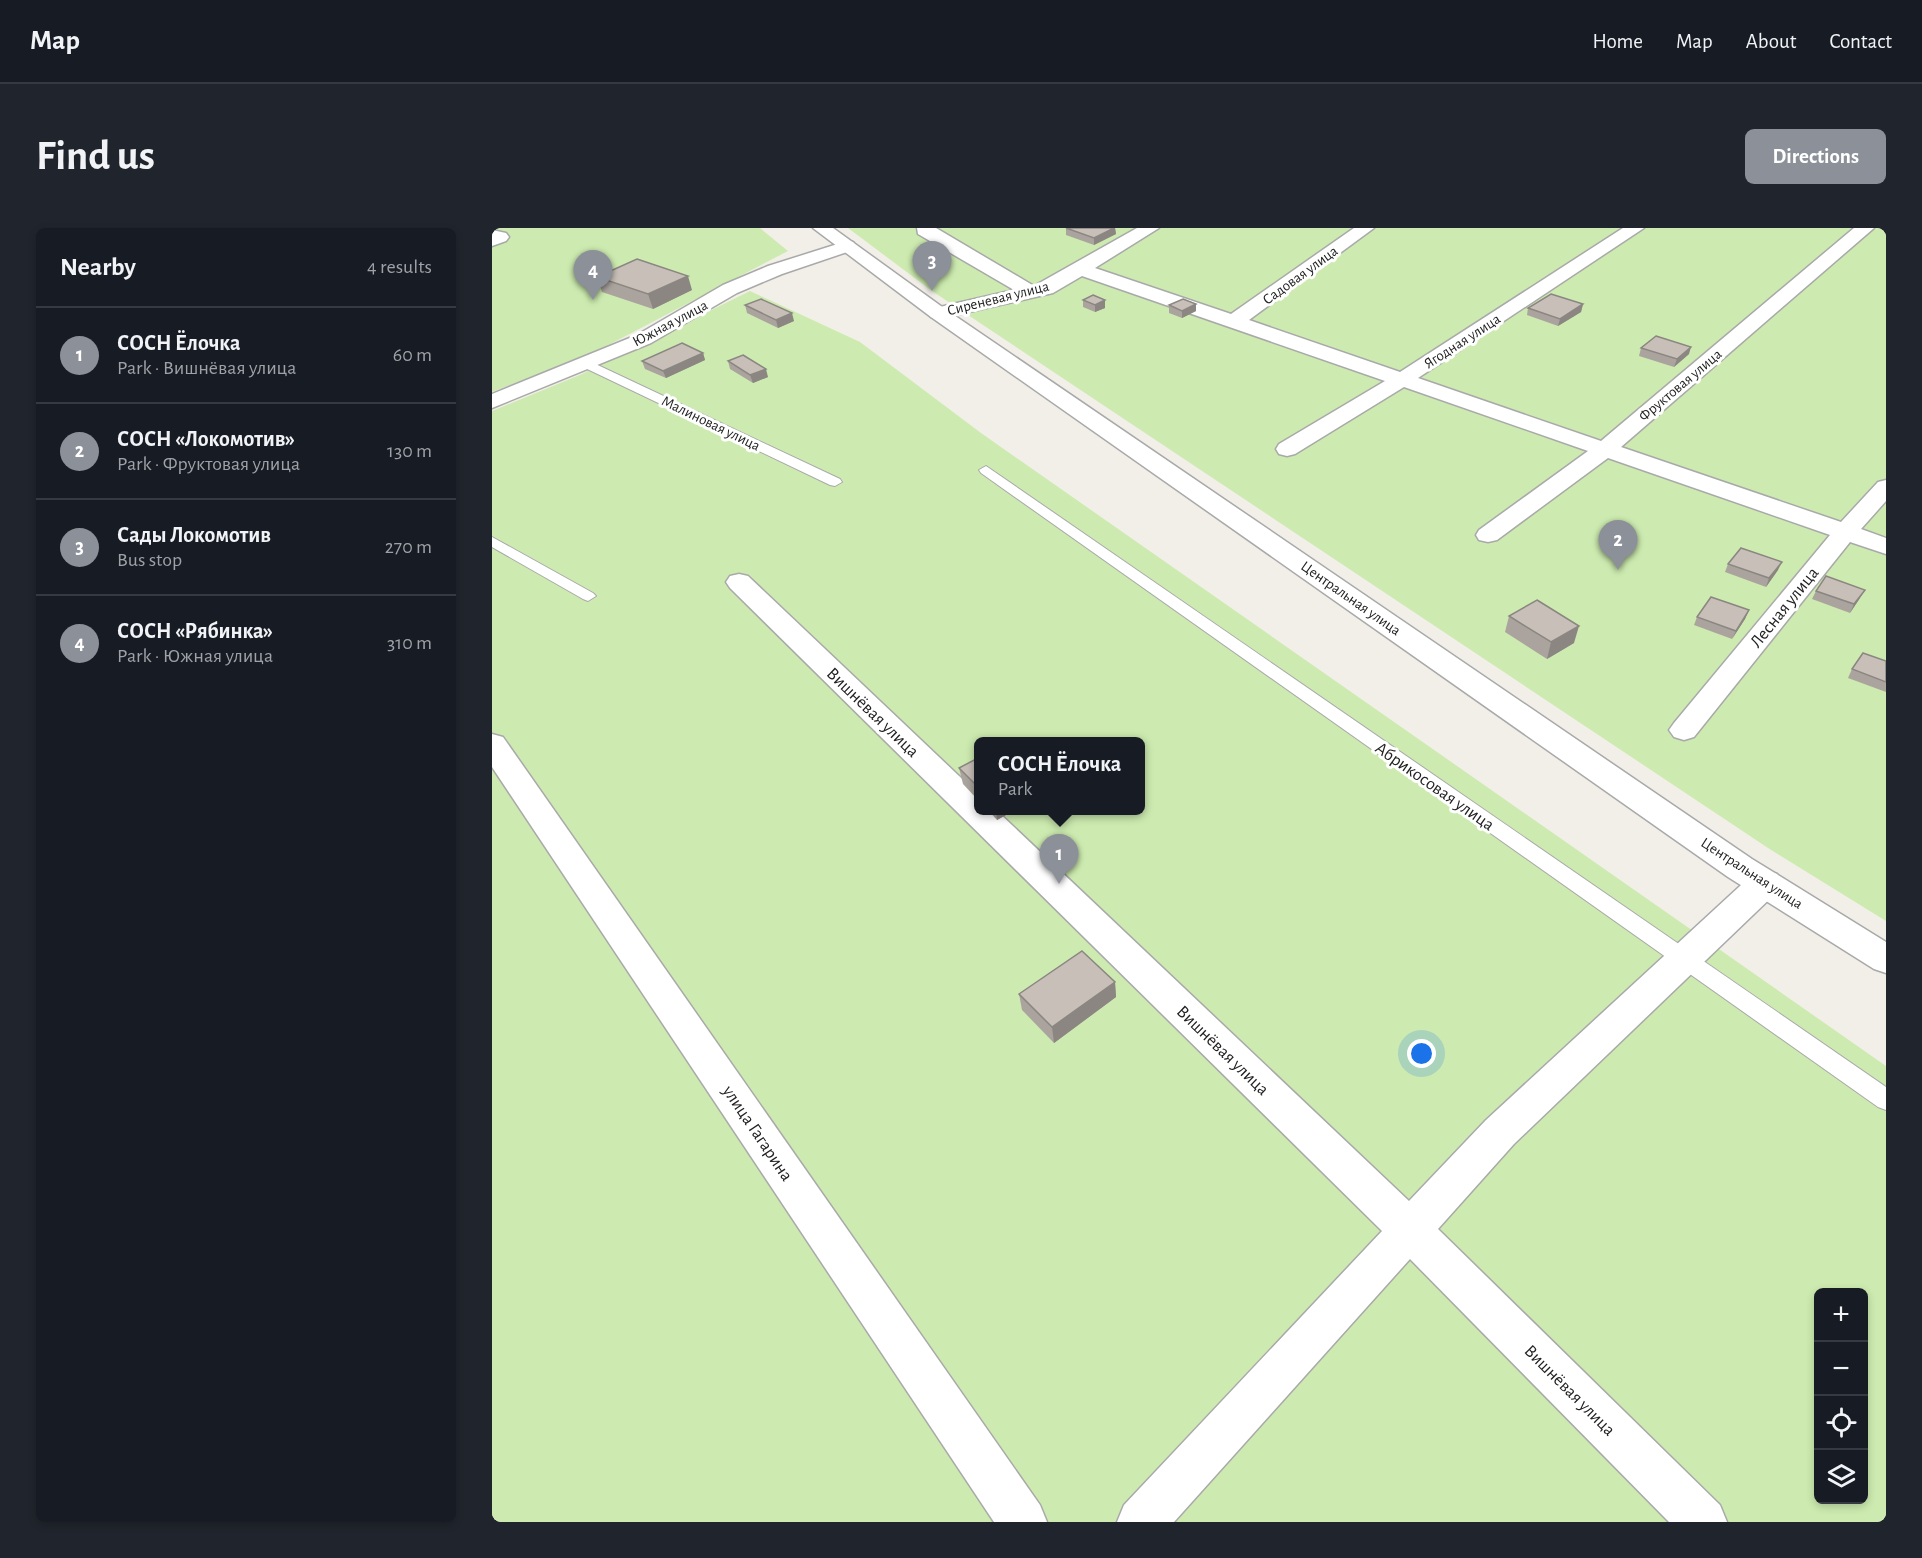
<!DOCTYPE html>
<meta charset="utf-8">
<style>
:root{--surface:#171b24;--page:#20242c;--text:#f1f3f6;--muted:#9ea1a6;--line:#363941;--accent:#8c9099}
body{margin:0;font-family:"Alegreya Sans",sans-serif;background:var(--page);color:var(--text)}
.controls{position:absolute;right:18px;bottom:18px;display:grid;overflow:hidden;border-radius:9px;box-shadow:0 3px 9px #0003}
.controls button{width:54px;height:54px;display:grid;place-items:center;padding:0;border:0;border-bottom:2px solid var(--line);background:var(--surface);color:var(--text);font:30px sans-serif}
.you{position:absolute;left:930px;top:826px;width:21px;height:21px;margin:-15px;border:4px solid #fff;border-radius:50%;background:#1a73e8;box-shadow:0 0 0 9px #1a73e833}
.badge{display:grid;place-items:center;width:39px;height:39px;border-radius:50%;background:var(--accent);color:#fff;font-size:20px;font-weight:700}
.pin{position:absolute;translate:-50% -50px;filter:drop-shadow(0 2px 3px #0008)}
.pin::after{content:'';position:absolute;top:32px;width:21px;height:18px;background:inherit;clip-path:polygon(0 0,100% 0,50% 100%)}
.popup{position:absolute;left:482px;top:509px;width:171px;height:78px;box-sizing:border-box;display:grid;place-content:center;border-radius:9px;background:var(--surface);filter:drop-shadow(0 2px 4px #0005);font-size:20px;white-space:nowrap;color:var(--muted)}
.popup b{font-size:22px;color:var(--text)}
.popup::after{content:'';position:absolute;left:50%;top:100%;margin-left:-12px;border:12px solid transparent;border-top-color:var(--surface)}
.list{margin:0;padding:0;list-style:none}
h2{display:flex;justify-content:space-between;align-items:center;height:78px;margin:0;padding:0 24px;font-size:26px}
h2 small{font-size:20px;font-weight:400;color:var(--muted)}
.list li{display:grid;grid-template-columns:39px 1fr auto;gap:18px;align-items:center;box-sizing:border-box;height:96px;padding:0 24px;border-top:2px solid var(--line)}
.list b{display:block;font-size:22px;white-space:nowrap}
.list p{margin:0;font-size:20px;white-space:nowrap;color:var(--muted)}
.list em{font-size:20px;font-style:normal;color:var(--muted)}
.icon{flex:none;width:33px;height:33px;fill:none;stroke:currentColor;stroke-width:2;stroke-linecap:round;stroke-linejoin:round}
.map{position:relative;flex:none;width:1394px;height:1294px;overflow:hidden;border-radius:9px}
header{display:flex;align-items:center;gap:36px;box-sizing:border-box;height:84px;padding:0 30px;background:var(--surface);border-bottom:2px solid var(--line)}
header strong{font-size:28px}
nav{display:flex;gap:33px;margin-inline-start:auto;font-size:21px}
.intro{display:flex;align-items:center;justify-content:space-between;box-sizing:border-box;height:144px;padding:0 36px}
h1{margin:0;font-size:42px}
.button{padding:15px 27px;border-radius:9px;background:var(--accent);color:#fff;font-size:21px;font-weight:700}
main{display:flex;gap:36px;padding:0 36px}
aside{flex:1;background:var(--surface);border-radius:9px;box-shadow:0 3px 9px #0003}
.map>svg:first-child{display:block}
.grass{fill:#cdebb0;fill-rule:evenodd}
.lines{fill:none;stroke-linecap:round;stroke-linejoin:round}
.service-casing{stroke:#a9a9a9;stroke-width:2}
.minor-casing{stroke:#a9a9a9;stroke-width:3}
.tertiary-casing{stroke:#a9a9a9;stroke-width:3}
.service{fill:#fff;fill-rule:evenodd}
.minor{fill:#fff;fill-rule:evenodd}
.tertiary{fill:#fff;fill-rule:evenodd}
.wall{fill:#aba49e}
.shaded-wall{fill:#8b8681}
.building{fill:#c7bfb8;stroke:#8b8681;stroke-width:1.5}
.labels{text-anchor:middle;stroke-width:6;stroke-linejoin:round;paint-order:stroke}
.far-street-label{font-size:15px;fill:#222;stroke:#fff}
.street-label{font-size:18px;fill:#222;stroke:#fff}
</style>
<header>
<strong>Map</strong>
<nav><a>Home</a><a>Map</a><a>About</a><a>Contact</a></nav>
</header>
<div class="intro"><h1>Find us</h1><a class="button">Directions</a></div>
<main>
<aside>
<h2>Nearby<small>4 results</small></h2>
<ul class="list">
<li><span class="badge">1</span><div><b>СОСН Ёлочка</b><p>Park · Вишнёвая улица</p></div><em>60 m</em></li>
<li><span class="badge">2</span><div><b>СОСН «Локомотив»</b><p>Park · Фруктовая улица</p></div><em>130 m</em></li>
<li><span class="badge">3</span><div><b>Сады Локомотив</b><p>Bus stop</p></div><em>270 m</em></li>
<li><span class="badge">4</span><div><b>СОСН «Рябинка»</b><p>Park · Южная улица</p></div><em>310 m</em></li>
</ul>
</aside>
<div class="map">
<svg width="1394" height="1294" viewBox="0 0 1394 1294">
<rect width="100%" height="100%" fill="#f2efe9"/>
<g class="grass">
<polygon points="0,0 268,0 296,23 107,122 0,164"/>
<polygon points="356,0 1394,0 1394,693 1276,620 440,63"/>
<path d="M258,63L368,114L489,205L1394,838V1294H0V183L90,146ZM486,514H648V582H486ZM1326,1064H1372V1272H1326Z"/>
</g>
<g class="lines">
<defs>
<g id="service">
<polygon points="95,132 348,251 350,254 343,258 338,257 91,139 91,133"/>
<polygon points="494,238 1394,859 1394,882 1386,879 489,245 487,242"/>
<polygon points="0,309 101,365 104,368 96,373 91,371 0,319"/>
</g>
<g id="minor">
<polygon points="425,0 444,0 542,58 645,0 667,0 603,40 739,86 862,0 882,0 757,92 908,144 1131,0 1152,0 926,150 1109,213 1362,0 1382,0 1129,219 1349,294 1386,254 1394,252 1394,273 1369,301 1394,310 1394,326 1358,314 1202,509 1192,512 1182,509 1177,502 1182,495 1338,307 1116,230 1005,312 996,314 987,312 984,307 987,302 1096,223 912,159 803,226 795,228 787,226 784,221 787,216 893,153 590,48 561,65 446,91 439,89 436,85 439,81 522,62 426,6"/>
<polygon points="0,2 14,5 17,9 14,13 0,18"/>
<polygon points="355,13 361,14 364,18 361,22 290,46 245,65 159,115 0,180 0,166 145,107 231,57 276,38"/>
<polygon points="247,346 256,348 486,566 486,582 504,582 917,973 994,892 1261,646 1273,642 1285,646 1290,655 1285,664 1022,916 946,1001 1228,1277 1235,1294 1177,1294 918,1031 682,1294 625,1294 632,1277 890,1003 238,360 234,354 238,348"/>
<polygon points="0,506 11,509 548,1277 555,1294 502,1294 0,539"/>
</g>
<polygon id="tertiary" points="321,0 341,0 453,81 1260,631 1394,714 1394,745 1382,741 1236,649 439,89"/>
</defs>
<use href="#service" class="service-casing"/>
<use href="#minor" class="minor-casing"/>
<use href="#tertiary" class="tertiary-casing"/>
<use href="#service" class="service"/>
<use href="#minor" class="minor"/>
<use href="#tertiary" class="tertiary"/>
</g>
<g class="wall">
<polygon points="574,0 623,0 624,6 602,17 574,7"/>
<polygon points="105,49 200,62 161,81 110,64"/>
<polygon points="591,72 613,72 613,80 603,84 591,79"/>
<polygon points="704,76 704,83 690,90 677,85 677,77"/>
<polygon points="1091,76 1089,84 1066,98 1035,87 1036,80"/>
<polygon points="253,77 302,93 286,100 255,85"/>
<polygon points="1149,120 1197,126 1182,139 1147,128"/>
<polygon points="211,125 213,132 174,150 153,141 150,133"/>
<polygon points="236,133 276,149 261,155 238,141"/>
<polygon points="1236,336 1286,342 1274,359 1233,344"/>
<polygon points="1324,363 1368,370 1358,385 1320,371"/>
<polygon points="1257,382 1253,391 1240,411 1202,397 1205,389"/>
<polygon points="1017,388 1082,415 1055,431 1013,404"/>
<polygon points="1394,433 1394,464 1356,450 1360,441"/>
<polygon points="486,530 486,572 471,556 467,540"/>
<polygon points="496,582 523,582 505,592"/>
<polygon points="623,754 624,769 562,815 530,782 527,766"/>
</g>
<g class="shaded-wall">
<polygon points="622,0 623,0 624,6 602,17 602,10"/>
<polygon points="196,48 200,62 161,81 156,66"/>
<polygon points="613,72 613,80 603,84 603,77"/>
<polygon points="704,76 704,83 690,90 690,83"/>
<polygon points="1091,76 1089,84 1066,98 1068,91"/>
<polygon points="300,85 302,93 286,100 284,92"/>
<polygon points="1199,119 1197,126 1182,139 1185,131"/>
<polygon points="211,125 213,132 174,150 171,143"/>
<polygon points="274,141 276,149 261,155 258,147"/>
<polygon points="1290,334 1286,342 1274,359 1277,350"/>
<polygon points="1373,362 1368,370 1358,385 1362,376"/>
<polygon points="1257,382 1253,391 1240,411 1244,403"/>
<polygon points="1087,398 1082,415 1055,431 1059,414"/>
<polygon points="504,582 523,582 505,592"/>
<polygon points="623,754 624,769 562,815 560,799"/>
</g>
<g class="building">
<polygon points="574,0 622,0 602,10"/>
<polygon points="145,31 196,48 156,66 105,49"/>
<polygon points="1059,66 1091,76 1068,91 1036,80"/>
<polygon points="601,67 613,72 603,77 591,72"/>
<polygon points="269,71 300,85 284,92 253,77"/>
<polygon points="691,71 704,76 690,83 677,77"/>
<polygon points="1164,108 1199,119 1185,131 1149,120"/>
<polygon points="190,115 211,125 171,143 150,133"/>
<polygon points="251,127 274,141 258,147 236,133"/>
<polygon points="1249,320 1290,334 1277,350 1236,336"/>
<polygon points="1334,348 1373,362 1362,376 1324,363"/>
<polygon points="1219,369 1257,382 1244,403 1205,389"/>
<polygon points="1045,372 1087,398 1059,414 1017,388"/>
<polygon points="1371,425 1394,433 1394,454 1360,441"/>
<polygon points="486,530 486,559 467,540"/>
<polygon points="590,723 623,754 560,799 527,766"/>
</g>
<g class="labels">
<g class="far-street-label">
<text transform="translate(808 47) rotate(-36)" y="5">Садовая улица</text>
<text transform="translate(506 70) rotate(-14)" y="5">Сиреневая улица</text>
<text transform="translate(178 95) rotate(-28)" y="5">Южная улица</text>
<text transform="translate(970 113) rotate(-33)" y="5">Ягодная улица</text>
<text transform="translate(1188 157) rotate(-40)" y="5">Фруктовая улица</text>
<text transform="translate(219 195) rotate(26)" y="5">Малиновая улица</text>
<text transform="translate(859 370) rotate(35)" y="5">Центральная улица</text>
<text transform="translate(1260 645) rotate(33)" y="5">Центральная улица</text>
</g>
<g class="street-label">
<text transform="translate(1292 379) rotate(-51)" y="6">Лесная улица</text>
<text transform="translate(381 484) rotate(44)" y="6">Вишнёвая улица</text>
<text transform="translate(943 558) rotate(35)" y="6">Абрикосовая улица</text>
<text transform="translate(731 822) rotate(44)" y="6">Вишнёвая улица</text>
<text transform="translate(266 905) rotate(56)" y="6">улица Гагарина</text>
<text transform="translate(1078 1162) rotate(45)" y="6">Вишнёвая улица</text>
</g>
</g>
</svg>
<div class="controls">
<button>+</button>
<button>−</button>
<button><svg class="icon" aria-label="locate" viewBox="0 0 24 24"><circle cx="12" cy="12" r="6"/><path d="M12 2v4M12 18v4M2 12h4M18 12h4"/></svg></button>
<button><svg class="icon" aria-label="layers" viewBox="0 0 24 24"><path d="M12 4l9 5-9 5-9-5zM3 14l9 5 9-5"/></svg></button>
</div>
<div class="you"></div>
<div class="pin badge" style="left:567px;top:656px">1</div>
<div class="popup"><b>СОСН Ёлочка</b>Park</div>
<div class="pin badge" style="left:1126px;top:342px">2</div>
<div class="pin badge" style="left:440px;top:63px">3</div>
<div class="pin badge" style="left:101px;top:72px">4</div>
</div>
</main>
